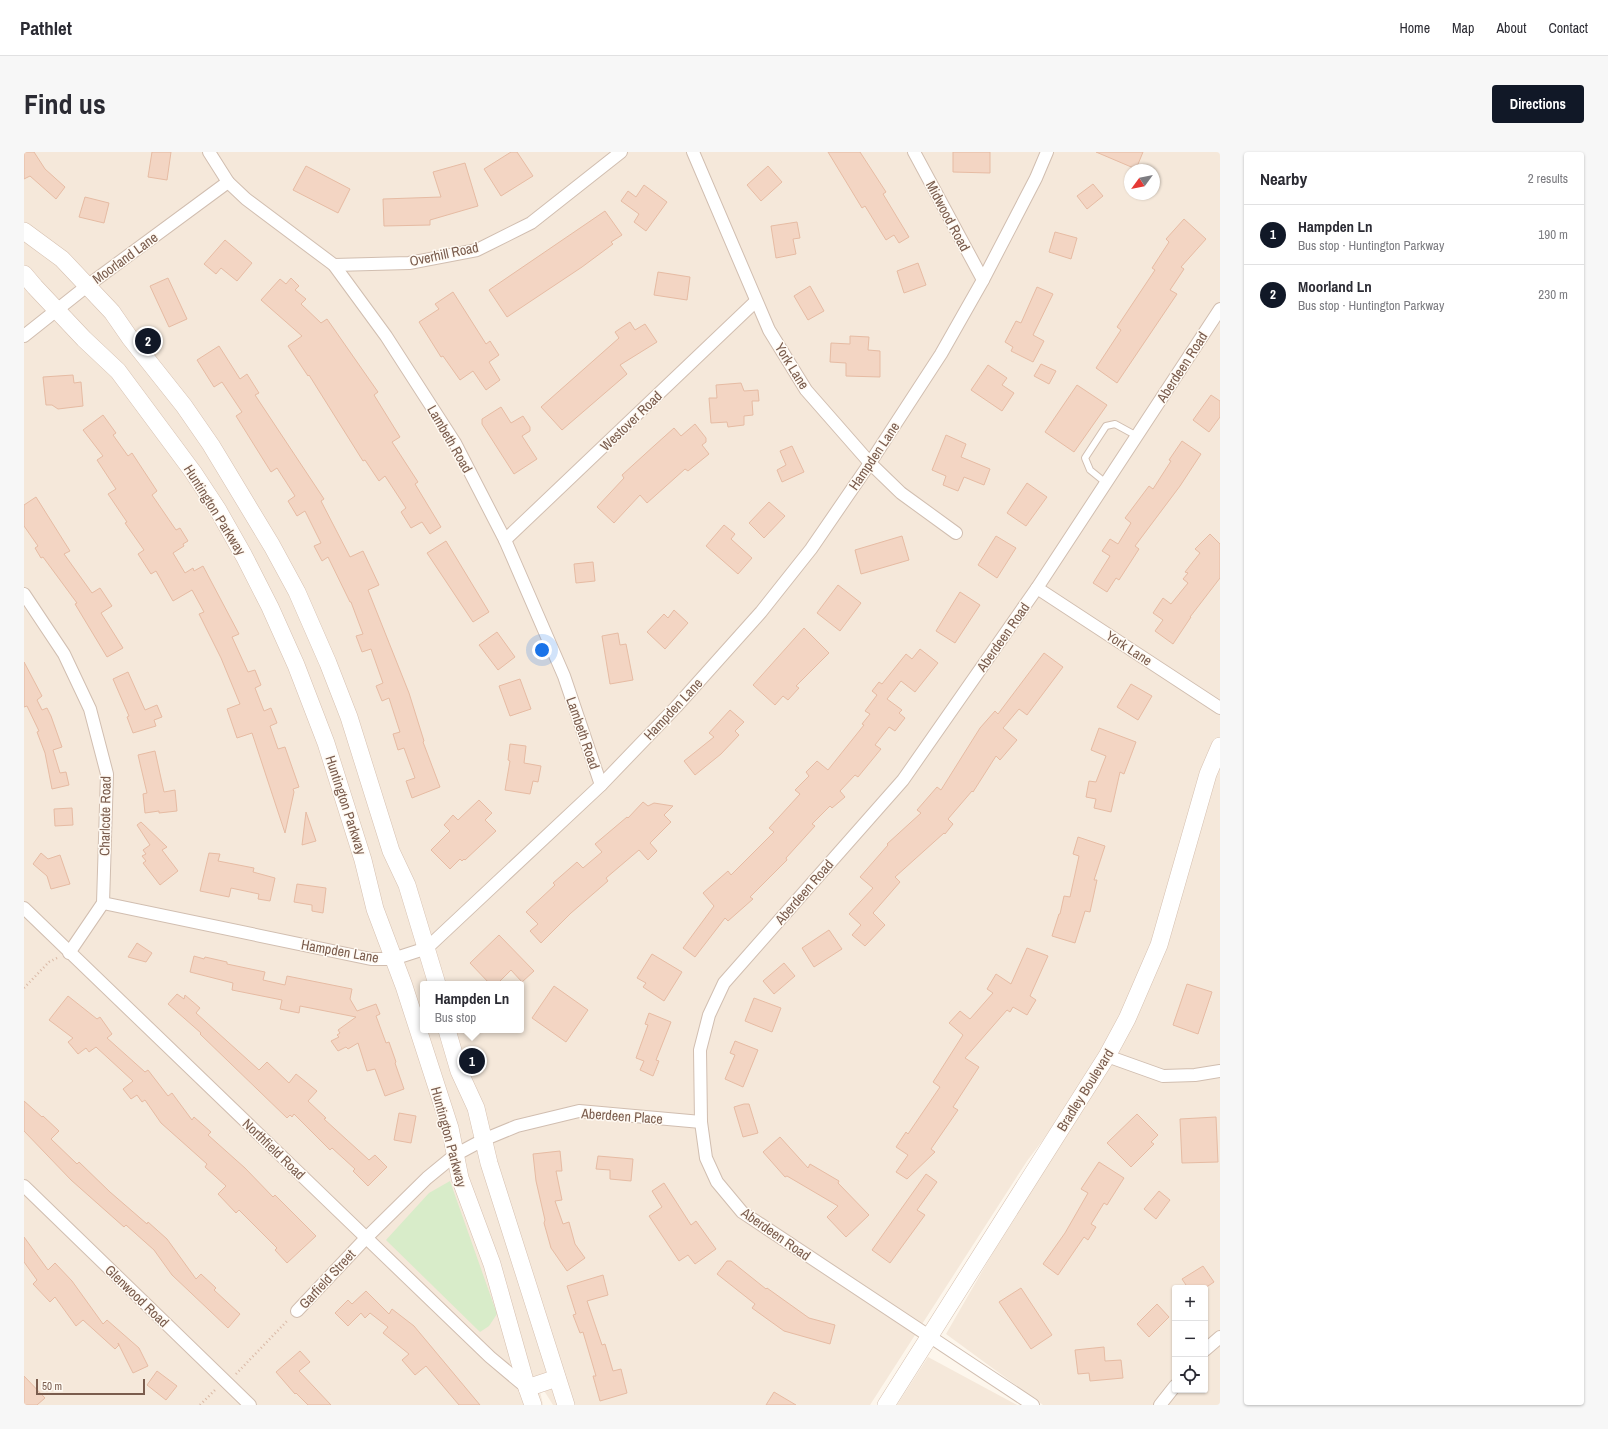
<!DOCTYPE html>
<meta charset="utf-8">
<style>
:root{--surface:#fff;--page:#f7f7f7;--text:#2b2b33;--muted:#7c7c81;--line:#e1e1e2;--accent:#111827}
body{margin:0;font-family:"Archivo Narrow",sans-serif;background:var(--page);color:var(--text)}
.controls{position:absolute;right:12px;bottom:12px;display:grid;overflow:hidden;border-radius:4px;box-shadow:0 1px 3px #0004}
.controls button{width:36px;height:36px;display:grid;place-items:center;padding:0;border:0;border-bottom:1px solid var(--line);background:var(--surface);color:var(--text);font:20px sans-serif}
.compass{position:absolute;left:1100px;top:12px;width:36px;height:36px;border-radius:50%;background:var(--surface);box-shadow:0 1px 3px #0004;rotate:237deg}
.scale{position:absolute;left:12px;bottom:10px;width:109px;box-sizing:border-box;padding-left:4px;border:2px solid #7a5c4d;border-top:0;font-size:11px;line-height:14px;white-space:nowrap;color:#7a5c4d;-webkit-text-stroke:3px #fffaf3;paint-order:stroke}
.you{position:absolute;left:518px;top:498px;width:14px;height:14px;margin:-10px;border:3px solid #fff;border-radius:50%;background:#1a73e8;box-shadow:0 0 0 6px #1a73e833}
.badge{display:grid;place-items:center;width:26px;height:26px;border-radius:50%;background:var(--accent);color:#fff;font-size:13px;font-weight:700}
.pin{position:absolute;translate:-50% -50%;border:2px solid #fff;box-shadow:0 1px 4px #0006}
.popup{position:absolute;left:396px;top:829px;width:104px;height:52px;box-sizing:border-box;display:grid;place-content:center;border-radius:4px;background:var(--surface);filter:drop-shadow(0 1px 3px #0005);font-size:13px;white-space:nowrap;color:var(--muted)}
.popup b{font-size:15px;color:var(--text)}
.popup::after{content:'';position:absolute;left:50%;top:100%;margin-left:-8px;border:8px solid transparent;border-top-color:var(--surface)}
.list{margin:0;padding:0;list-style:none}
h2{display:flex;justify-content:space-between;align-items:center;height:52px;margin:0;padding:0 16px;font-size:17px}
h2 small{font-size:13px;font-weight:400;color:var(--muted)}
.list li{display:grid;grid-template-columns:26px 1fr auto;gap:12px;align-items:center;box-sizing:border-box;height:60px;padding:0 16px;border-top:1px solid var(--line)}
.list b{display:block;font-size:15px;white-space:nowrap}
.list p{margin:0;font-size:13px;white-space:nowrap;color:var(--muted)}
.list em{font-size:13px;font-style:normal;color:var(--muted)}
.icon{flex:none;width:22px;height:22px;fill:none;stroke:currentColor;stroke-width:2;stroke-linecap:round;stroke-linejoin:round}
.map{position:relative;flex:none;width:1196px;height:1253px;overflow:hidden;border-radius:4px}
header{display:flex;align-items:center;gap:24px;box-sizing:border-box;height:56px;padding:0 20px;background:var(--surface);border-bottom:1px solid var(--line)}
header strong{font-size:19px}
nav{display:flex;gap:22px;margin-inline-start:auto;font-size:14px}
.intro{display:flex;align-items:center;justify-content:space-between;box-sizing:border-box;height:96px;padding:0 24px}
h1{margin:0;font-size:28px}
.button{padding:10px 18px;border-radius:4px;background:var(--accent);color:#fff;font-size:14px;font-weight:700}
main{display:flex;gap:24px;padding:0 24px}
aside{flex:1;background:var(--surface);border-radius:4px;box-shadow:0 1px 3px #0004}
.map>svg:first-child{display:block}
.residential{fill:#f5e8da;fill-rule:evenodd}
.green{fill:#d8ecc9}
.building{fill:#f3d5c3;stroke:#e6bba3}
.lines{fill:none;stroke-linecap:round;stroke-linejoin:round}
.lane-casing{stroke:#d1beb0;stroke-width:8}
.street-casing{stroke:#d1beb0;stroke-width:14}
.secondary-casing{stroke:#d6c0b0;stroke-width:18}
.path{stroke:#d9b8a5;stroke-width:2.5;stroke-dasharray:1 3;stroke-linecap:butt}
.lane{stroke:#fff;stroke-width:6}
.street{stroke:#fff;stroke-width:12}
.secondary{stroke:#fff;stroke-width:17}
.labels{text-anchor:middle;stroke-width:3;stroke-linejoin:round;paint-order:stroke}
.street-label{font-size:14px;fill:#7a5c4d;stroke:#fffaf3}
</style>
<header>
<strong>Pathlet</strong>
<nav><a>Home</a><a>Map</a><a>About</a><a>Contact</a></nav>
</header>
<div class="intro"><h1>Find us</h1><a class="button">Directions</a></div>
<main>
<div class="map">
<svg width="1196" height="1253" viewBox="0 0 1196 1253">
<rect width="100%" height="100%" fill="#fdf6ec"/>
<g class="residential">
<path d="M0,0H1196V1253H1019L922,1182L1080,908L1003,1009L846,1253H529L514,1229L519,1253H0ZM1106,18H1130V42H1106ZM399,832H497V878H399ZM1151,1136H1181V1238H1151Z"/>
<polygon points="904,1205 993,1253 873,1253"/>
</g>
<polygon class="green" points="426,1029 473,1162 465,1174 456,1180 362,1088 405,1041"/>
<g class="building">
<polygon points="0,0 10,0 21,17 41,35 32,47 6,24 0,27"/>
<polygon points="128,0 147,0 143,28 124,25"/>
<polygon points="487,0 493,0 509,24 477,44 460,17"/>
<polygon points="804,0 836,0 862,40 859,42 885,85 875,91 870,83 862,88 841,54 838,56"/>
<polygon points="929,0 966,0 966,21 929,20"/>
<polygon points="1072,0 1119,0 1112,17"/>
<polygon points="441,11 454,54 406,68 406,73 360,74 359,47 417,45 409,20"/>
<polygon points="282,14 326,37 314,61 269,38"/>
<polygon points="744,14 758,30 737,49 723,33"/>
<polygon points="1069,32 1079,44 1063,57 1053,44"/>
<polygon points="620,33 643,50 622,79 610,70 615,62 597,49 604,39 612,45"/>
<polygon points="61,45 85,51 80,71 55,65"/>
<polygon points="581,59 598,83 587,90 589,92 558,115 483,165 465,138"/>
<polygon points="1160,67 1182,87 1157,115 1160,117 1146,138 1153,142 1093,231 1072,216 1097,178 1093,175 1131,118 1128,116 1145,90 1142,87"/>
<polygon points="773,70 776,86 769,87 772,102 752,106 747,74"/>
<polygon points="1031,80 1053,86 1047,107 1025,100"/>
<polygon points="201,88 228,111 213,129 197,116 192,122 180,112"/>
<polygon points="894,111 902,133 880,141 873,119"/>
<polygon points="634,120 666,125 663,148 630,143"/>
<polygon points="144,126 163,167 145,175 126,134"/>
<polygon points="267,126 275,134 271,138 282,147 277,152 297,171 303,167 354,240 350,243 376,285 368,290 394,330 391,332 417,375 406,382 398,370 387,376 377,360 382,356 361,324 355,329 341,308 339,309 285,223 284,224 264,194 278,184 237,148 256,127 262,132"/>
<polygon points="786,134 800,159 784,168 770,144"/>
<polygon points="1013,135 1029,142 1009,183 1020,189 1009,210 987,199 989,195 981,190 992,169 997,171"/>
<polygon points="429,140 462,192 466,189 475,203 465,210 476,228 462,238 449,219 436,228 419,204 417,205 395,170 415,157 411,152"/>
<polygon points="606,170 611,178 621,172 633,190 596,213 603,222 538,278 517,255 595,186 591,180"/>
<polygon points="826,184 845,185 844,198 856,199 856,225 822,224 822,211 806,210 807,191 826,192"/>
<polygon points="195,194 216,227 223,222 235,241 231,243 300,347 297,349 326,405 339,399 355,433 344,438 385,541 400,589 399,590 416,635 388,646 382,629 391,626 380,596 374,598 369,582 376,580 365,546 358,549 352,534 359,531 347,497 338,500 332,484 339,482 327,450 326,450 304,405 298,409 290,394 297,391 281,359 273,364 264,349 271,344 253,316 247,320 212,264 218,260 198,230 190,235 173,208"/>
<polygon points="1017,212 1032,219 1025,232 1010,224"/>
<polygon points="964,213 983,226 978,233 990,241 978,259 947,238"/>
<polygon points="49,223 50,231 57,230 59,254 34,257 28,253 22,253 19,225"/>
<polygon points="717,231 720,239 734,238 735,249 728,249 729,263 720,264 720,273 704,275 703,270 687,271 685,246 693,246 692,233"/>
<polygon points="1053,233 1083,253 1050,300 1021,280"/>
<polygon points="1187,243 1196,249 1196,265 1185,280 1169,268"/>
<polygon points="477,255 487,271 499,264 506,275 506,279 498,284 513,307 490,322 458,272 458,267"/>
<polygon points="79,263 92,281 89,283 104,304 108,301 133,339 128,343 152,378 156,376 164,389 159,392 160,394 149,401 161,421 169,416 170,419 179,414 215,482 208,485 224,520 231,518 237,533 231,536 240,559 247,556 253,571 246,574 254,597 261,595 275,635 269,637 270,640 261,681 228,581 213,586 203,557 216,552 197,506 175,462 180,460 168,438 149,449 132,419 127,422 114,402 120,398 101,371 103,370 84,342 92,337 73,308 79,304 59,278"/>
<polygon points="671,272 682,286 682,290 678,293 685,302 664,319 661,317 623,351 616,343 590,371 573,355 600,326 598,323 631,293 650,276 657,284"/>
<polygon points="922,283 942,292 937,305 966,317 960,333 940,325 934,339 919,333 922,324 908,318"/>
<polygon points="1158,289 1177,302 1156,334 1111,394 1115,397 1095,428 1092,426 1083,440 1069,431 1086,404 1078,399 1086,387 1094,392 1107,371 1101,366 1125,334 1129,337 1147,309 1145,308"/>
<polygon points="768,294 780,320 758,330 753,318 762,313 756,299"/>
<polygon points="1003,331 1023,345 1002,374 983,361"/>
<polygon points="12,345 46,399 40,402 68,441 76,436 88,454 77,461 99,496 83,505 51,452 53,451 19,405 17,406 11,396 14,394 0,374 0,353"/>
<polygon points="745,350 761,364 740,386 725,371"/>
<polygon points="700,373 711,382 707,387 728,406 714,422 682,394"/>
<polygon points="1186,382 1196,392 1196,426 1166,465 1167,465 1149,492 1131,479 1139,468 1129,461 1139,446 1147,452 1164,431 1159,427 1164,421 1161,420 1176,401 1171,397"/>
<polygon points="878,384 885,408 837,422 831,398"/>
<polygon points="972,384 992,396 973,426 954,413"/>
<polygon points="422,389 465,460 449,470 403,401"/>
<polygon points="569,410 571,429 552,431 550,412"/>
<polygon points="814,433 837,451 816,479 793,461"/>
<polygon points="936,440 956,453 931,491 912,479"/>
<polygon points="650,458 664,471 641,497 623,480 640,462 644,466"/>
<polygon points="780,476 805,501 772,534 775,536 764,548 759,544 751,553 729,533"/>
<polygon points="473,480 491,505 474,518 455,493"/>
<polygon points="594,481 596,493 602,492 609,528 586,532 578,484"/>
<polygon points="896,497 914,511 891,540 877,529 863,547 878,558 875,561 881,566 871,579 865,575 851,593 857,597 834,625 831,623 816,639 821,645 808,656 806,654 788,672 791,674 762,706 763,708 726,745 729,747 704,769 701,766 671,805 659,796 690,754 679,741 704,719 707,723 750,680 745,676 776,642 771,638 785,624 782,620 793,609 804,618 840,573 838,572 846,562 841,559 853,543 848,539 855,530 858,532 882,502 888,507"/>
<polygon points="1020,501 1039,515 1003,563 995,557 979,576 993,588 976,608 972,604 949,640 948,639 924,667 929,672 921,682 920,681 871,725 876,730 849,761 861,773 841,794 828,783 837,773 825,762 849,736 836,725 864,693 863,692 897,661 893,658 913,635 917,638 956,576 971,559 974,562"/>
<polygon points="0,510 18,544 13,548 18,558 23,556 27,564 38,595 29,598 36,621 42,620 45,633 28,637 21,601 13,580 15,579 3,554 0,555"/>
<polygon points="104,520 121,558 133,553 138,565 130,568 132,574 109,581 103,565 105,564 89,527"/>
<polygon points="496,527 507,557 486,564 475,534"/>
<polygon points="1107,532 1128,544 1114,568 1093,555"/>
<polygon points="706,558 720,570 711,579 715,583 697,602 671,623 660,609 690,585 685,581"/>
<polygon points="1075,576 1112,590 1100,622 1096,620 1087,660 1070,656 1072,647 1062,645 1065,629 1072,630 1082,604 1067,598"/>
<polygon points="486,592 502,594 500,611 517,614 514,630 509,629 506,642 481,638 486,609 484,608"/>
<polygon points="131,599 140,640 151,638 153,659 135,661 135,659 121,661 119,642 123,641 114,603"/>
<polygon points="455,648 468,661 461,668 472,679 441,708 440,707 438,709 436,707 426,717 407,698 426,679 420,673 429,663 434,668"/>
<polygon points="619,650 624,654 630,651 649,654 640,663 647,670 626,691 633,699 624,708 615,698 582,726 584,729 547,761 517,791 506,779 514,772 502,760 531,733 529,731 553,710 559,716 578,700 571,692 603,665 604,666"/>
<polygon points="48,656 49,673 31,674 30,657"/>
<polygon points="282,660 292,689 278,693"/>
<polygon points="117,670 143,695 138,698 154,719 136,733 119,711 122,709 118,704 122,702 119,698 126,693 113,673"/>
<polygon points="1054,685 1081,694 1070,728 1073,728 1066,760 1061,759 1051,791 1028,784 1035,762 1036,762 1040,744 1046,745 1055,704 1049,702"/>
<polygon points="17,701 24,707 36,703 46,732 27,737 23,724 9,712"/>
<polygon points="185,701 196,702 194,709 230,716 229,720 251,726 246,749 234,747 235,742 207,736 205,745 176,739"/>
<polygon points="273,732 302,736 299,761 288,759 288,753 270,750"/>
<polygon points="805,778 818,797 790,815 778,796"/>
<polygon points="475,783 510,819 498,830 487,818 473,832 466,832 446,811"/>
<polygon points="113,791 128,801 122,810 104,805"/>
<polygon points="1003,796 1024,804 1006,844 1012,848 1003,863 989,855 986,860 983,858 941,906 955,915 929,955 934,958 907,997 911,1000 883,1027 872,1020 884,1003 872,995 882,980 884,982 916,935 909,930 939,883 925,871 936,859 946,867 969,841 963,837 972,822 987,832"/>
<polygon points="628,802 658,820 640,849 619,835 622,831 613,826"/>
<polygon points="170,804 180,807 181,805 203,810 203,812 241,820 239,828 261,833 263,824 328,837 326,847 333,859 352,852 356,862 352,864 362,891 365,890 372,910 371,911 380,937 361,944 351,917 343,919 334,891 324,897 322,895 314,899 307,889 315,885 313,883 316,881 314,878 332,865 276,854 275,861 256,857 258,848 208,838 209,831 166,820"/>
<polygon points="760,811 771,824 750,842 739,829"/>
<polygon points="1163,832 1188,840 1174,882 1149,873"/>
<polygon points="530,834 564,858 542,890 508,866"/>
<polygon points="153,842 160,847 161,843 176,856 172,861 235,918 243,910 265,931 272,922 293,939 284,949 302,966 300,967 345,1008 351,1003 363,1015 344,1034 329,1019 331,1017 308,996 306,998 270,962 268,965 266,963 263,966 176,882 177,881 144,852"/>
<polygon points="44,844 73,867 76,865 88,882 83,886 121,920 124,918 144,944 148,941 168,968 170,965 187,980 184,983 221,1016 249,1045 251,1043 292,1084 263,1111 251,1098 253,1096 215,1058 212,1061 194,1042 202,1034 181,1015 183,1012 137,971 121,948 118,950 113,943 107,947 99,937 109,929 72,895 65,900 62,896 54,902 44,890 49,886 25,868"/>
<polygon points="730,846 757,856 748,880 721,869"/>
<polygon points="625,861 647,870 632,908 635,909 629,924 616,918 620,909 612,906 624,873 621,872"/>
<polygon points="711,889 734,898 719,935 701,927 711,903 706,901"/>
<polygon points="0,949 18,965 19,964 35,979 27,987 53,1012 55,1010 86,1040 123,1072 124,1070 143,1087 172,1127 177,1122 192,1136 190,1138 216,1162 204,1176 148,1123 130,1098 102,1073 100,1075 47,1028 0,979"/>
<polygon points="720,952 725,952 734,981 719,985 710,955"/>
<polygon points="375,961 392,964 387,991 370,988"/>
<polygon points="1113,962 1134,983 1127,990 1130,992 1107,1015 1083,991"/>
<polygon points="1192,965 1194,1010 1158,1011 1156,967"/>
<polygon points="756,985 784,1016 786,1012 815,1029 814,1031 845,1063 822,1085 803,1065 814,1054 763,1024 761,1025 739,1000"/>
<polygon points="536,999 538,1019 532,1019 538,1048 531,1049 539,1072 545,1070 551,1092 561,1106 543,1119 527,1096 520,1071 521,1068 512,1029 509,1002"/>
<polygon points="574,1004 609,1007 607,1029 586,1027 586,1018 572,1017"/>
<polygon points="1075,1010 1100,1026 1083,1053 1080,1051 1067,1072 1072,1075 1064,1088 1060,1085 1034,1123 1019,1112 1041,1081 1064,1041 1057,1037"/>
<polygon points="902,1022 913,1030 893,1058 901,1063 866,1111 848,1098"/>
<polygon points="640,1031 667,1073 672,1069 692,1097 671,1112 664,1103 655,1109 625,1064 638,1055 628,1039"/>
<polygon points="1135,1039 1146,1048 1132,1067 1120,1057"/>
<polygon points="0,1085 24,1118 31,1111 48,1129 79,1172 83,1168 115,1196 124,1214 109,1221 94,1191 95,1193 91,1197 59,1168 52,1174 31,1145 26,1150 9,1132 13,1128 0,1110"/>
<polygon points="703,1109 707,1109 742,1137 743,1136 785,1166 811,1173 806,1192 760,1179 728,1156 731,1152 693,1122"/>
<polygon points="1179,1114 1190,1130 1181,1136 1164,1136 1158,1127"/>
<polygon points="579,1123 584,1143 563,1149 578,1193 581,1192 589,1219 597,1217 603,1241 576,1249 569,1224 572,1224 559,1180 556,1181 549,1163 552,1162 543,1134"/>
<polygon points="997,1136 1028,1183 1007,1197 975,1150"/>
<polygon points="342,1139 365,1162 368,1157 390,1174 456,1253 435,1253 402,1214 391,1223 378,1208 385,1202 359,1181 364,1175 346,1161 341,1166 337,1161 324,1174 311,1161 324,1148 328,1152"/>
<polygon points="1133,1152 1145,1165 1125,1185 1113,1172"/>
<polygon points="1080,1195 1081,1209 1097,1208 1099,1226 1066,1229 1065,1221 1054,1222 1051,1198"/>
<polygon points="276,1199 286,1210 275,1219 307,1253 284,1253 272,1241 271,1242 252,1220"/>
<polygon points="133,1219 153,1234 142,1248 123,1233"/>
<polygon points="0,1224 21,1246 13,1253 0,1253"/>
<polygon points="750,1240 772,1253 742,1253"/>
</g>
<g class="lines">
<defs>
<polyline id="lane" points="1082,331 1066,318 1061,306 1082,274 1091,272 1113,284"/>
<g id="street">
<polyline points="185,0 204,30 222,47 310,113 362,184 431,291 481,388 540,524 577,633"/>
<polyline points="669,0 745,178 782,238 846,311 877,341 932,381"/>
<polyline points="890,0 959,128"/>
<polyline points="310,113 385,111 453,98 507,71 597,0"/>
<polyline points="0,184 63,134 204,30"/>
<polyline points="481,388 732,149"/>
<polyline points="1013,436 1196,556"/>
<polyline points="0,442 40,502 66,557 83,622 79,751 45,801"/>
<polyline points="79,751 347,807 369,807 403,796 577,633 652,555 737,460 787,397 846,311 917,202 959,128 1012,26 1023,0"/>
<polyline points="0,756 466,1205 503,1236"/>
<polyline points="1083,904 1139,924 1171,923 1196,919"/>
<polyline points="0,1034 226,1253"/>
<polyline points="273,1159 342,1086 403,1026 431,1003 459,988 493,974 555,959 677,970"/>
<polyline points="1181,1198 1196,1185"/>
<polyline points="1009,1253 718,1060 693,1030 682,1006 677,970 676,898 685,863 700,831 879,628 1013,436 1196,157"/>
<polyline points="1136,1253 1151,1234"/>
</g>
<g id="secondary">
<polyline points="0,79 38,107 88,160 106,186 160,254 187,293 248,394 273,440 304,511 325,565 367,699 383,733 413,832"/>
<polyline points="0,122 11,135 60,187 94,219 169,320 194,358 220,404 246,455 272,513 302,591 339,708 351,757 380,834 426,976 436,1026 468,1112 503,1236 509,1253"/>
<polyline points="423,878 435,919 452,956 465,1011 542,1253"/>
<polyline points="503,1236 533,1226"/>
<polyline points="862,1253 1083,904 1103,867 1135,793 1184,622 1196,594"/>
</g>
</defs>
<use href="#lane" class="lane-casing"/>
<use href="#street" class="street-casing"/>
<use href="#secondary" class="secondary-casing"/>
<g class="path">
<polyline points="0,836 25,810 33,806"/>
<polyline points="212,1222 264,1168"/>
<polyline points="176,1253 192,1237"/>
</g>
<use href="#lane" class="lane"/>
<use href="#street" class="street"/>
<use href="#secondary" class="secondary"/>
</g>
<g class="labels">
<g class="street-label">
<text transform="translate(924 64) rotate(62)" y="5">Midwood Road</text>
<text transform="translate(420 102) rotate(-12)" y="5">Overhill Road</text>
<text transform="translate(101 106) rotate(-36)" y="5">Moorland Lane</text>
<text transform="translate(768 214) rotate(58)" y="5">York Lane</text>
<text transform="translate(1158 215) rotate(-57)" y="5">Aberdeen Road</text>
<text transform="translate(607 269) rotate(-44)" y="5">Westover Road</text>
<text transform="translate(426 287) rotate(60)" y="5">Lambeth Road</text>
<text transform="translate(850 304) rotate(-56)" y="5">Hampden Lane</text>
<text transform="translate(191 358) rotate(58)" y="5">Huntington Parkway</text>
<text transform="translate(979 485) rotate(-55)" y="5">Aberdeen Road</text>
<text transform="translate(1105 496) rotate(33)" y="5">York Lane</text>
<text transform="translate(649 557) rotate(-47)" y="5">Hampden Lane</text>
<text transform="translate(559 581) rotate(71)" y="5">Lambeth Road</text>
<text transform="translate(322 653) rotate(72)" y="5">Huntington Parkway</text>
<text transform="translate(81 664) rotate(-89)" y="5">Charlcote Road</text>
<text transform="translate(780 740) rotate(-49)" y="5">Aberdeen Road</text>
<text transform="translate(316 799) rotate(10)" y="5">Hampden Lane</text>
<text transform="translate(1061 938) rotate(-58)" y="5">Bradley Boulevard</text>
<text transform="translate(598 964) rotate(4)" y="5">Aberdeen Place</text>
<text transform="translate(425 985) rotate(75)" y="5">Huntington Parkway</text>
<text transform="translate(250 997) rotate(44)" y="5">Northfield Road</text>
<text transform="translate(752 1082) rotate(35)" y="5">Aberdeen Road</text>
<text transform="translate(303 1127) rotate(-47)" y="5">Garfield Street</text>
<text transform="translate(113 1144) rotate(44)" y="5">Glenwood Road</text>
</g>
</g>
</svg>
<div class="controls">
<button>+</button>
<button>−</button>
<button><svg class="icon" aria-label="locate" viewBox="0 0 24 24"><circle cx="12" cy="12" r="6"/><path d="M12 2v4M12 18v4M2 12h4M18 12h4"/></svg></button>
</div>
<svg class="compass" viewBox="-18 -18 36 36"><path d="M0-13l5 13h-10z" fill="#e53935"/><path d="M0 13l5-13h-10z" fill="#7c7c81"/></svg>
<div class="scale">50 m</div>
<div class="you"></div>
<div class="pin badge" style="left:448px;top:909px">1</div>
<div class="popup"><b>Hampden Ln</b>Bus stop</div>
<div class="pin badge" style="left:124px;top:189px">2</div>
</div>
<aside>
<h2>Nearby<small>2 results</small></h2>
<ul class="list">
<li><span class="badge">1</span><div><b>Hampden Ln</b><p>Bus stop · Huntington Parkway</p></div><em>190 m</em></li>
<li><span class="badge">2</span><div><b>Moorland Ln</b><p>Bus stop · Huntington Parkway</p></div><em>230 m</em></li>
</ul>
</aside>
</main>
